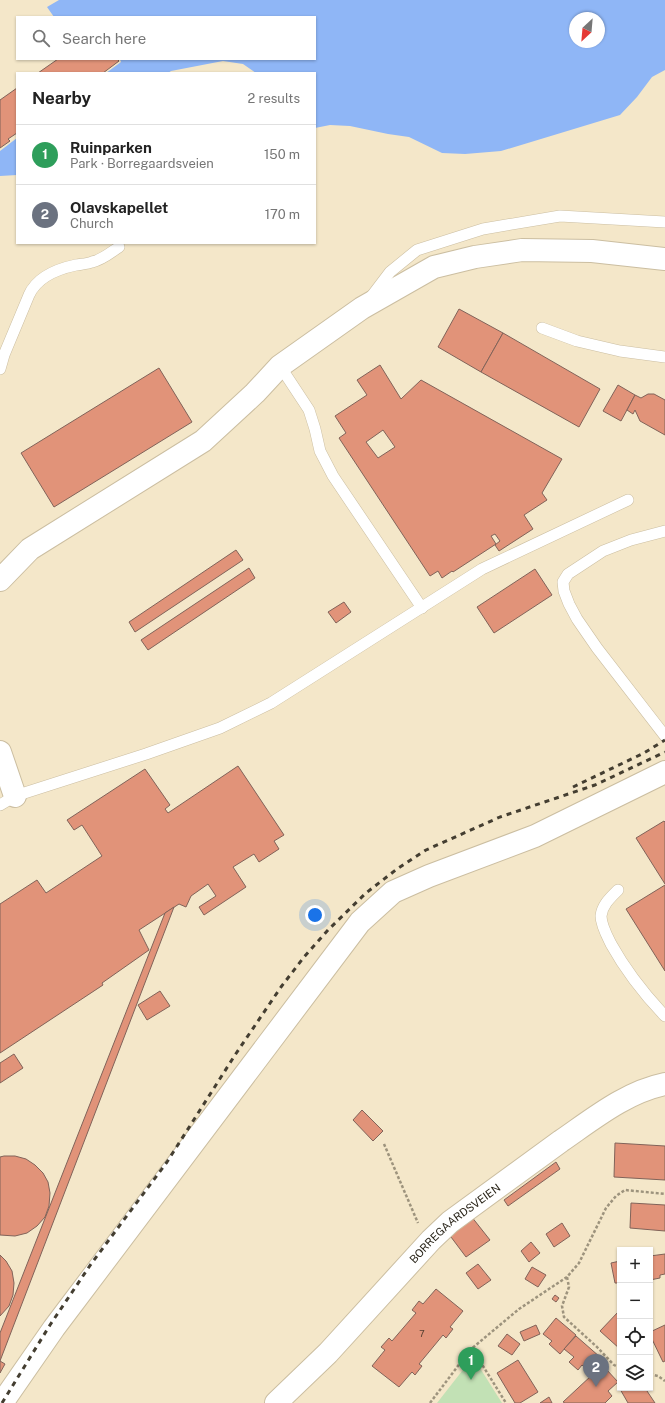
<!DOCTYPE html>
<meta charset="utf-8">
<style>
:root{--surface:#fff;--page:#f2f2f2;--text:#222;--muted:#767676;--line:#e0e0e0;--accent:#726a02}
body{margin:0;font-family:"Public Sans",sans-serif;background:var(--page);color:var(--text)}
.controls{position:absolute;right:12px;bottom:12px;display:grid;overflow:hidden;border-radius:0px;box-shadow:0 1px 3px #0004}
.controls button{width:36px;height:36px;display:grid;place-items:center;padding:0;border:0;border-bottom:1px solid var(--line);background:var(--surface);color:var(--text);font:20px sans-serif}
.compass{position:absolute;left:569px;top:12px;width:36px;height:36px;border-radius:50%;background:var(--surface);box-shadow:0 1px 3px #0004;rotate:206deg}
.you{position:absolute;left:315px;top:915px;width:14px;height:14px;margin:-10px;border:3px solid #fff;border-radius:50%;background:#1a73e8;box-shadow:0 0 0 6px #1a73e833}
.badge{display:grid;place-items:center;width:26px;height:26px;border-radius:50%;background:var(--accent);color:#fff;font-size:13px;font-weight:700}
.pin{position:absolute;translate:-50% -33px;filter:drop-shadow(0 1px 2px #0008)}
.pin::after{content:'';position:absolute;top:21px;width:14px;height:12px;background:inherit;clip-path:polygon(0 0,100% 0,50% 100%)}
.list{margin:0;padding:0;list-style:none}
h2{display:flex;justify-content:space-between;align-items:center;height:52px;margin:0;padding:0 16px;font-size:17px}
h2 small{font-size:13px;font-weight:400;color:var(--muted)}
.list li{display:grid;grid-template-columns:26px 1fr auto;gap:12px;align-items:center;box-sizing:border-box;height:60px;padding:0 16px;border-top:1px solid var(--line)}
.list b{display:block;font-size:15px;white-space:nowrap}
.list p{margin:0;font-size:13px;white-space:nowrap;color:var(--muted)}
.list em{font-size:13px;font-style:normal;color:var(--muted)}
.icon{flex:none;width:22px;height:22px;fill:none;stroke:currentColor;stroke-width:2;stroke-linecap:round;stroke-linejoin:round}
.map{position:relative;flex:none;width:665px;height:1403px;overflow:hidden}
.search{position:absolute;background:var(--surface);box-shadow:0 1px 3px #0004;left:16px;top:16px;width:300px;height:44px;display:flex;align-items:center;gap:10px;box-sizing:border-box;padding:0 14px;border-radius:0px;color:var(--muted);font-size:15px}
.panel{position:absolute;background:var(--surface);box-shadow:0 1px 3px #0004;left:16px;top:72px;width:300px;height:172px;border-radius:0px}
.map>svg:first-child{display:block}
.green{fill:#c2e1b5}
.water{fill:#8fb6f6;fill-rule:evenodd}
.building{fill:#e19379;stroke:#816359;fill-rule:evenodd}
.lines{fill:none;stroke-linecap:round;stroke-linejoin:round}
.lane-casing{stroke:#cbbea1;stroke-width:12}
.street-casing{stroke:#cbbea1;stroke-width:24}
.path{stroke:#9d937d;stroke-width:2.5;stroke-dasharray:3 2;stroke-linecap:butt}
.lane{stroke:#fff;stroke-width:11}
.street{stroke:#fff;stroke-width:22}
.rail{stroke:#443e31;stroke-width:3;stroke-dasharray:5 5;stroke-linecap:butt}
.labels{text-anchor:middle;stroke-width:3;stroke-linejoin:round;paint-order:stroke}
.number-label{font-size:9px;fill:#574031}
.street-label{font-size:11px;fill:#292419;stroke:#f4e7c9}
</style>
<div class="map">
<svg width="665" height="1403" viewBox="0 0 665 1403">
<rect width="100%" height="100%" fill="#f4e7c9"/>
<polygon class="green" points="473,1357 502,1403 437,1403"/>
<g class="water">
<path d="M59,0H665V70L652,77L637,97L620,115L501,151L465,154L442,153L409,137L388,134L350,126L330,125L315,128V73H256L243,64L223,61L171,71L168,73H106L121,62L120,59H315V17H54L47,7ZM575,18H599V42H575Z"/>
<polygon points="17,138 17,175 0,176 0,151"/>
</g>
<g class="building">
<polygon points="58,59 117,59 119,61 103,73 38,73"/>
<polygon points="17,88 17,133 8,139 10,141 0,148 0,100"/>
<polygon points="459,309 503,333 481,372 438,347"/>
<polygon points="503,333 600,389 579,427 481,372"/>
<path d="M380,365L401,399L421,380L562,459L542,493L547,500L524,515L533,529L499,551L495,545L500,541L495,534L491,536L496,544L453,572L452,571L442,578L438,571L430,576L339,438L346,433L335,416L367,395L357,380ZM383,430L395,447L378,458L366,442Z"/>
<polygon points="159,368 192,422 54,507 21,453"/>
<polygon points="618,385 635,395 621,421 603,411"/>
<polygon points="648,394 654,394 665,400 665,435 640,421 635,410 633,414 627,410 635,395 641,398"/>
<polygon points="236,550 243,560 135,632 129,622"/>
<polygon points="249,568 255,578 148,650 141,640"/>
<polygon points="535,569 552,595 494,633 477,607"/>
<polygon points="344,602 351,612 336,623 328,612"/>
<polygon points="238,766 284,835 274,841 279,849 259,862 254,854 233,867 246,887 204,915 199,907 216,896 208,884 191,896 186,907 179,904 139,930 149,950 102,983 103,985 0,1053 0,904 37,880 46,893 102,856 82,825 74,830 67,820 145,769 170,805 165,809 168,813"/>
<polygon points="664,821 665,822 665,884 636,838"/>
<polygon points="665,885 665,971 626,909"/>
<polygon points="174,907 0,1361 5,1364 0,1373 0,1333 165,913"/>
<polygon points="160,991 170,1006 147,1020 138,1005"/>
<polygon points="14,1054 23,1068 0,1083 0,1063"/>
<polygon points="362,1110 383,1131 373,1141 353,1120"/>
<polygon points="615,1143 665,1146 665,1180 614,1177"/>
<polygon points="4,1156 15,1156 26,1159 35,1165 43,1173 48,1182 50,1193 49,1206 45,1217 37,1226 27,1233 15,1236 0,1235 0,1157"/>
<polygon points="556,1162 560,1169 508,1206 504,1200"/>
<polygon points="631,1203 665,1205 665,1231 630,1228"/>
<polygon points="471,1216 490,1240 466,1257 448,1233"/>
<polygon points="562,1223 570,1236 554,1247 546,1234"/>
<polygon points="531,1242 540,1253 529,1262 521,1251"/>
<polygon points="665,1254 665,1274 660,1275 660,1278 650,1280 650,1256"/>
<polygon points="0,1255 6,1261 12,1271 14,1283 13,1295 9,1306 0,1316"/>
<polygon points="620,1261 620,1283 615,1283 611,1263"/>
<polygon points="478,1264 491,1280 478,1289 466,1273"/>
<polygon points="532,1267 546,1275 538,1287 525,1279"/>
<polygon points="436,1289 463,1311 450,1327 453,1329 446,1338 443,1335 419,1364 422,1366 415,1375 412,1372 399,1387 372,1366 385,1350 381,1347 389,1338 392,1341 416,1313 412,1310 419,1301 423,1304"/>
<polygon points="555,1295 559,1298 556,1302 552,1299"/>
<polygon points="619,1311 620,1312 620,1349 600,1331"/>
<polygon points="556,1318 576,1335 560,1354 549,1344 552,1341 543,1334"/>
<polygon points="536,1325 540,1334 524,1341 520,1332"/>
<polygon points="665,1325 665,1361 663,1362 650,1335 650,1332"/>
<polygon points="507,1334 520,1344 512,1355 498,1346"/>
<polygon points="576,1336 600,1357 589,1371 582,1365 578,1370 569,1362 574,1357 564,1349"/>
<polygon points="518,1360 538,1392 520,1403 515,1403 497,1373"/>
<polygon points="606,1369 618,1382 608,1391 612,1396 605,1403 565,1403 563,1402 592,1375 596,1379"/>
<polygon points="622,1388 645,1388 655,1403 628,1403 620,1389"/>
<polygon points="549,1397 552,1403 540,1403"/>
</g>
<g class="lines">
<defs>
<g id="lane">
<polyline points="371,297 390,272 417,250 483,229 560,216 665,222"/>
<polyline points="542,328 577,341 620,351 665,357"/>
<polyline points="280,366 309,410 315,429 320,451 333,476 422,608"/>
<path d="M0,369L4,355L29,295C37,277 57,269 76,265C81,264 87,264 92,262C102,260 110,253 119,247"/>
<polyline points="665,531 631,540 603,551 568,574 563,582 564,591 569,604 577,619 597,648 665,736"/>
<polyline points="0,805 15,796 146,754 220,728 271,703 482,569 628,500"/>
<path d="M618,890C611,897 602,905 601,916C601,925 607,936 611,944C626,971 644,994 665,1016"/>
</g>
<g id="street">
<polyline points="0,580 30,549 203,441 255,393 280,366 362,308 434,267 475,257 522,250 592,251 665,259"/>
<polyline points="0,752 15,796"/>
<polyline points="2,1403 54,1328 360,922 393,892 429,876 535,836 665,772"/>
<path id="s1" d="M276,1403L328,1353L431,1240L450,1222C487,1195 524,1168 561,1141C593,1119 626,1092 665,1084"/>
</g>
</defs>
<use href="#lane" class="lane-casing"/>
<use href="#street" class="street-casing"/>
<g class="path">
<polyline points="384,1144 418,1223"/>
<polyline points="567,1277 569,1287 562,1306 564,1317 597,1347 614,1365 620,1368"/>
<polyline points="470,1350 478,1358 506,1403"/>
<polyline points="650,1374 658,1376 665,1381"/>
<polyline points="430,1403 470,1350 519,1309 567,1277 579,1263 606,1208 616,1196 625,1190 665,1194"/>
</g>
<use href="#lane" class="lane"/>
<use href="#street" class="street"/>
<g class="rail">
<polyline points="573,787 644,753 665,740"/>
<polyline points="2,1403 50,1325 91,1264 167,1162 235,1055 281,987 304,957 329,929 366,893 397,869 426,850 500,817 595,785 665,752"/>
</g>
</g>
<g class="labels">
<g class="number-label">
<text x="422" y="1337">7</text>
</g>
<g class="street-label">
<text dy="4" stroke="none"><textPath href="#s1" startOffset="254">BORREGAARDSVEIEN</textPath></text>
</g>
</g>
</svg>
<div class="controls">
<button>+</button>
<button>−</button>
<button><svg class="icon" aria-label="locate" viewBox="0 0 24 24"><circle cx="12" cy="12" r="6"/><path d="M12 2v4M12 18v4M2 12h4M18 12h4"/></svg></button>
<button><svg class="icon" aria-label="layers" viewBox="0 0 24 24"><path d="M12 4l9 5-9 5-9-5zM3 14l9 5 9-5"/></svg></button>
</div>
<svg class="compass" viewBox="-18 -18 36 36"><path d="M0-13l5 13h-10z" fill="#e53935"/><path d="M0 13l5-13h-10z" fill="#767676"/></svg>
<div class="you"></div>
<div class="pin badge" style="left:471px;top:1380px;background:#2e9e5b">1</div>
<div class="pin badge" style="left:596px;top:1387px;background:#6b7280">2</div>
<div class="search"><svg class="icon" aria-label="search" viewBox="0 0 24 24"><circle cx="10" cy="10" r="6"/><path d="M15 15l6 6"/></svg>Search here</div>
<section class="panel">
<h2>Nearby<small>2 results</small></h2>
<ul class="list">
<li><span class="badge" style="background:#2e9e5b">1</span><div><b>Ruinparken</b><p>Park · Borregaardsveien</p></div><em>150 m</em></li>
<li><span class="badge" style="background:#6b7280">2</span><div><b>Olavskapellet</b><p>Church</p></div><em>170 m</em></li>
</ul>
</section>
</div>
